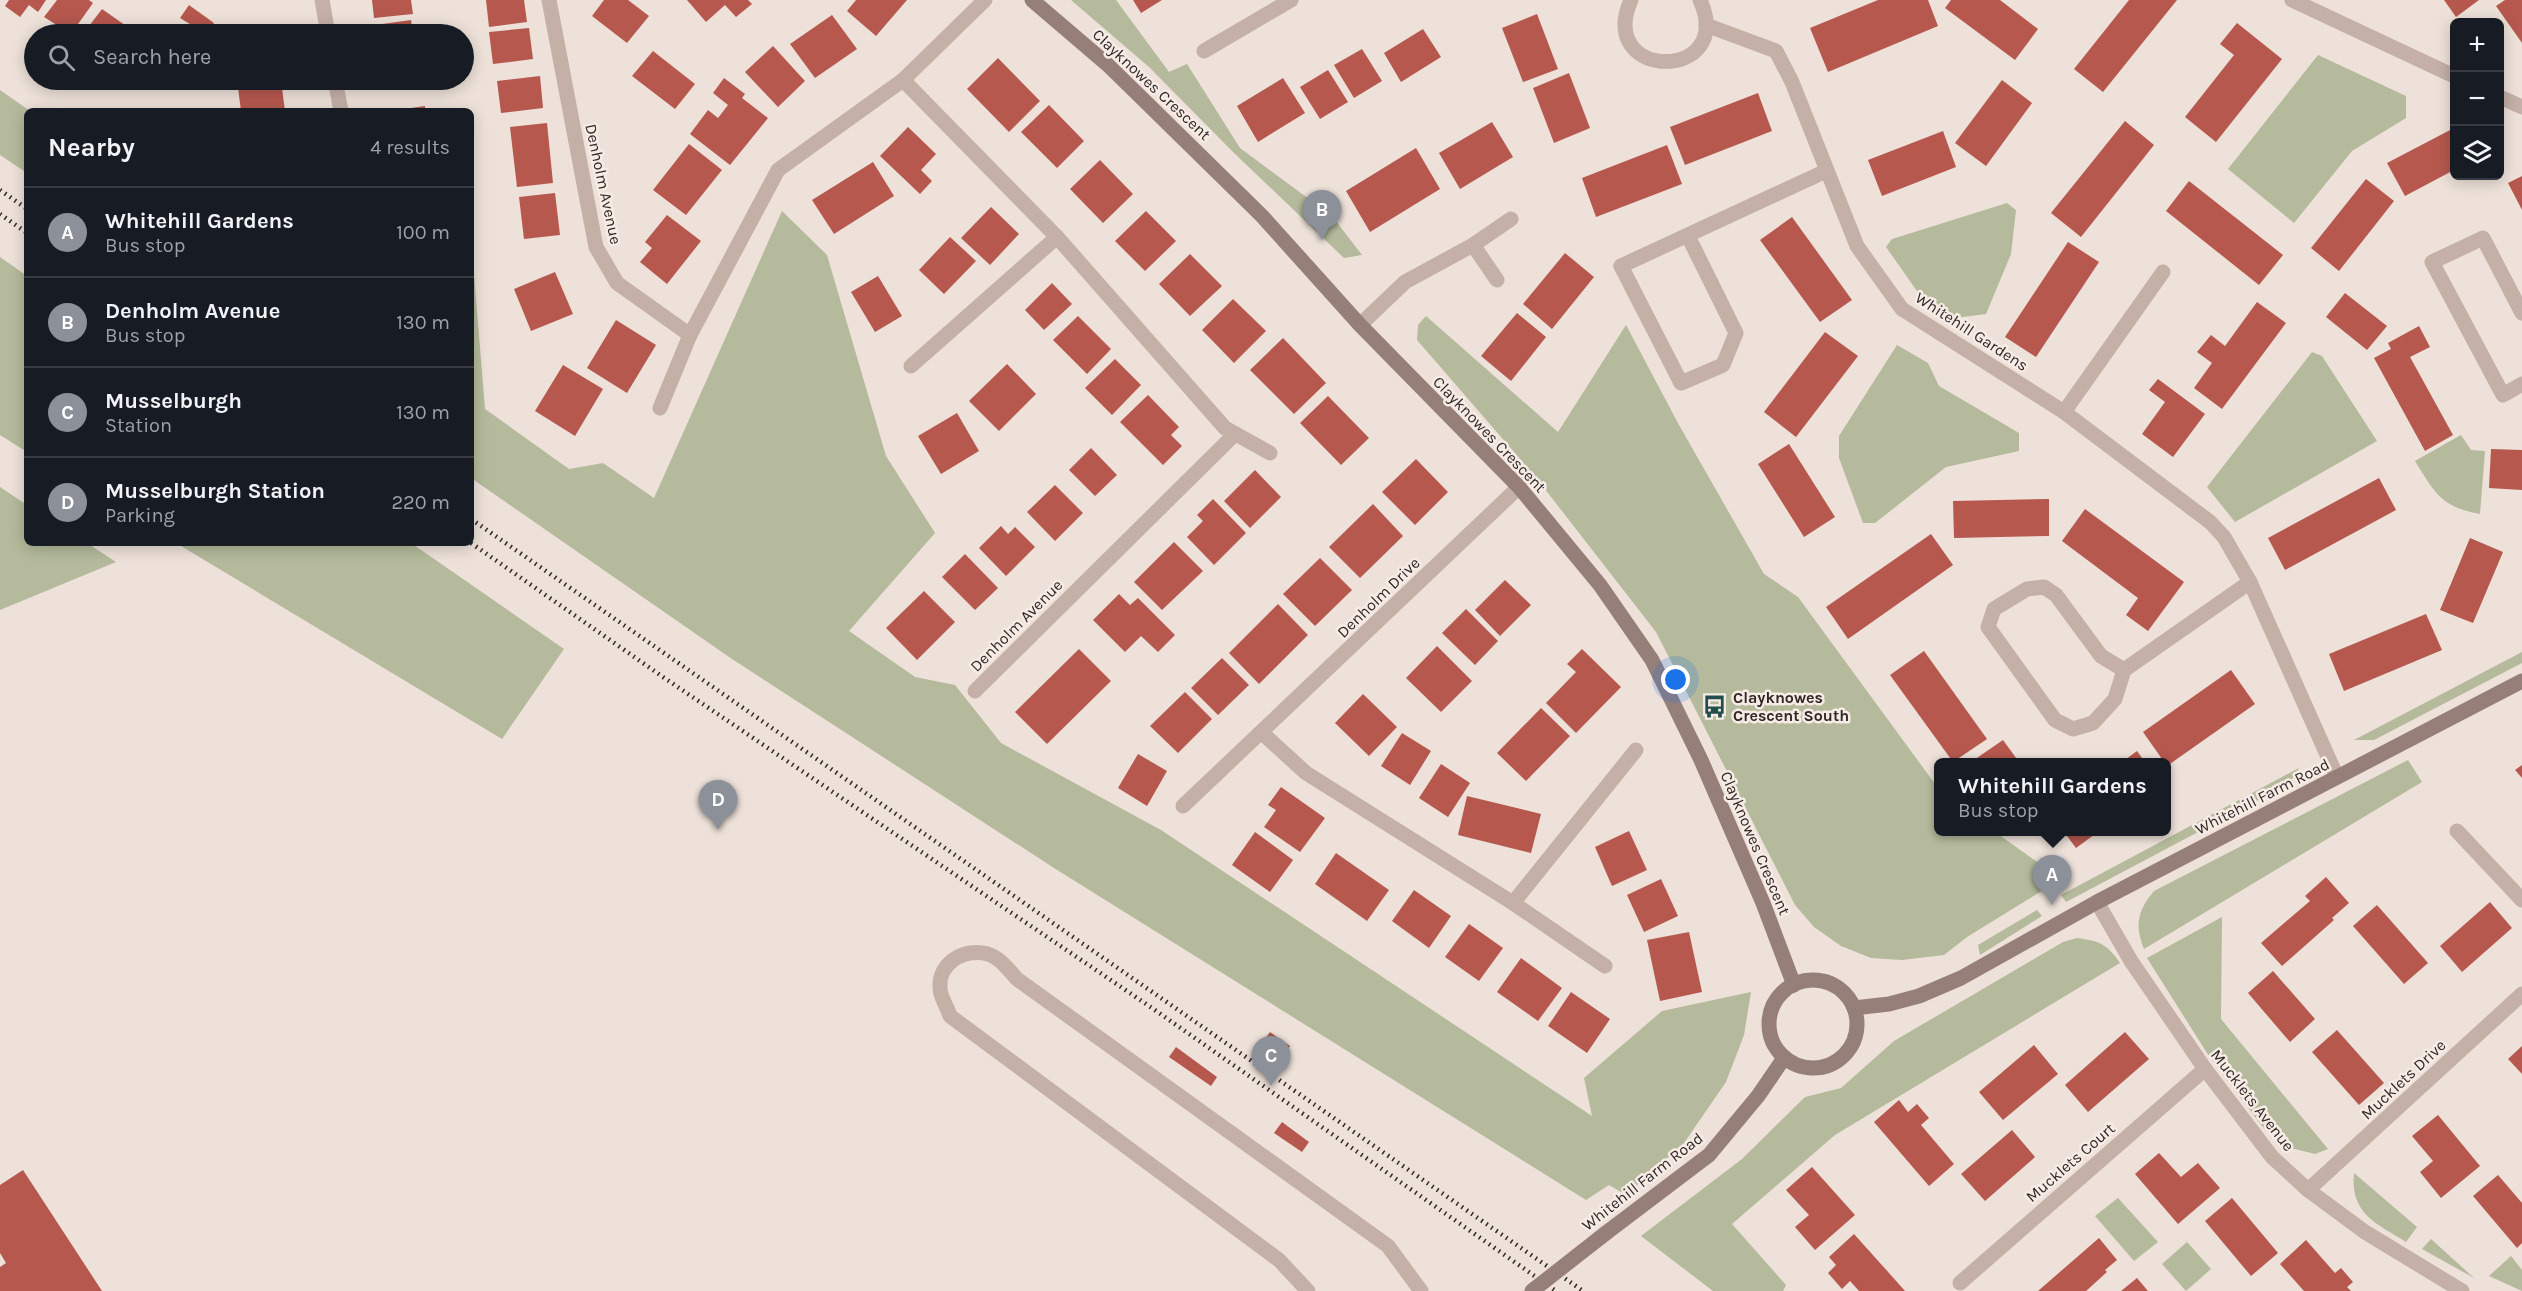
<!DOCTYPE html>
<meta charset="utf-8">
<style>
:root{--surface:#171b24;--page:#242831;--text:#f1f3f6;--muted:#9ea1a6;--line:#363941;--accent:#8c9099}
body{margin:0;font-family:Karla,sans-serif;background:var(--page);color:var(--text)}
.controls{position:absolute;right:18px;top:18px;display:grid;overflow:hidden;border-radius:9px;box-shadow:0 3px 15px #0003}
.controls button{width:54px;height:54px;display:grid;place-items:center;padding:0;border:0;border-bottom:2px solid var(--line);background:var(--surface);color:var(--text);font:30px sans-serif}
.you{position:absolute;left:1676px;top:680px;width:21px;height:21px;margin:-15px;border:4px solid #fff;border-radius:50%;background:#1a73e8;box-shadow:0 0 0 9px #1a73e833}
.badge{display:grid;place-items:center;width:39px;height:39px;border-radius:50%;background:var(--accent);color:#fff;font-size:20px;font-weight:700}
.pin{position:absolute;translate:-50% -50px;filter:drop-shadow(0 2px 3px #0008)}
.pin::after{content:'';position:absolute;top:32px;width:21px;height:18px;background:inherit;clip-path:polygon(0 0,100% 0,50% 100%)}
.popup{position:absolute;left:1934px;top:758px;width:237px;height:78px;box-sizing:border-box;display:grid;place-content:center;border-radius:9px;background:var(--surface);filter:drop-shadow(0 2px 4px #0005);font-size:20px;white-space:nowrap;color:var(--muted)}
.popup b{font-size:22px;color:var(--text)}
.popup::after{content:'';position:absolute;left:50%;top:100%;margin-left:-12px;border:12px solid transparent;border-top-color:var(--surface)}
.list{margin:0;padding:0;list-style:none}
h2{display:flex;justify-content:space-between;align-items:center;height:78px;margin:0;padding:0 24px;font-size:26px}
h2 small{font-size:20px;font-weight:400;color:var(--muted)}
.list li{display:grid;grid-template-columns:39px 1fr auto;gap:18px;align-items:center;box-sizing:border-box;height:90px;padding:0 24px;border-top:2px solid var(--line)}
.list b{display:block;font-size:22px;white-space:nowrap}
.list p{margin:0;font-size:20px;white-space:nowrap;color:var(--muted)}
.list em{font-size:20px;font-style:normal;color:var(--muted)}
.icon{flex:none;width:33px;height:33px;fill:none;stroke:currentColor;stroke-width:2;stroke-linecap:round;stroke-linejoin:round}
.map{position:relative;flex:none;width:2522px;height:1291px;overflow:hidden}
.search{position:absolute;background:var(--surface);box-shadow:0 3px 15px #0003;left:24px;top:24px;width:450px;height:66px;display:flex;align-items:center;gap:15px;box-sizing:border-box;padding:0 21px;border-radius:33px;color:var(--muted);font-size:22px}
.panel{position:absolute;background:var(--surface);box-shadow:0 3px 15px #0003;left:24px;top:108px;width:450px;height:438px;border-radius:9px}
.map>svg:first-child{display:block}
.green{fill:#b4ba9b}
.building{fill:#b6584e}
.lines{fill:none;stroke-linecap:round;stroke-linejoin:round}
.lane{stroke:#c4b0a7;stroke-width:15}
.street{stroke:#c4b0a7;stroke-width:15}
.secondary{stroke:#977f79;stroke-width:15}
.rail{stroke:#312826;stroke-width:4.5;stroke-dasharray:1.5 4.5;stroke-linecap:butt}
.secondary-bridge{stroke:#977f79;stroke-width:15}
.labels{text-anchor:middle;stroke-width:5;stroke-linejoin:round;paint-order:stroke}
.street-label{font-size:16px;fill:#312826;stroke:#f6ebe5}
.poi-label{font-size:16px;font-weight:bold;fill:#312826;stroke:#f6ebe5;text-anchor:start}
</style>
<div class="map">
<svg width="2522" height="1291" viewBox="0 0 2522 1291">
<rect width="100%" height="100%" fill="#ede1d9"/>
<g class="green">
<polygon points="1071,0 1116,0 1169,72 1187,64 1240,148 1332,216 1362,255 1344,258 1234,153 1149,67"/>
<polygon points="2318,55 2406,96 2406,118 2352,151 2294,223 2228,169"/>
<polygon points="0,90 30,111 27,111 27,173 0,155"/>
<polygon points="2007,203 2016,210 2011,254 1986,314 1955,318 1924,301 1886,247 1892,239"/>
<polygon points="782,211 827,255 886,456 935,533 849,631 915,677 955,685 1001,743 1161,830 1592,1116 1584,1078 1662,1011 1751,992 1744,1035 1726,1082 1684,1143 1626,1195 1609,1185 1586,1200 1054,868 732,659 471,478 471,274 474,274 485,409 569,469 603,463 654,498"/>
<polygon points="0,257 27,276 27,452 0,435"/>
<polygon points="1426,316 1558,432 1626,325 1679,425 1764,574 1798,597 1938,788 1938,832 1995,832 2061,879 1967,937 1944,955 1902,960 1871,958 1841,946 1814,927 1795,905 1656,632 1534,475 1417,340 1418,325"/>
<polygon points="1897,345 1928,363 1939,386 2019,433 2019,451 1946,467 1875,523 1863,523 1839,458 1839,436"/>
<polygon points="2312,352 2322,356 2377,441 2235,522 2207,487"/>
<path d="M2461,435L2471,450L2485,451L2480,514C2441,507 2435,493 2415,461Z"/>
<polygon points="0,487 27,505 27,543 87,543 116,562 0,610"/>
<polygon points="176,543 411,543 564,649 502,739"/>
<polygon points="2522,652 2522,663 2374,740 2354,740"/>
<path d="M2408,760L2422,782L2144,949C2134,925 2138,910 2154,891Z"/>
<polygon points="2299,768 2294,777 2285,786 2066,902 2061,895"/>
<polygon points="2037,910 2042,916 1980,955 1978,945"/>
<polygon points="2222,917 2221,1019 2328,1149 2315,1154 2283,1146 2262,1126 2207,1053 2147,958"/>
<path d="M2077,938C2100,941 2107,944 2120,963L1835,1135L1732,1224L1786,1285L1783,1291H1713L1641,1236L1742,1159L1805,1097L1841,1088L1894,1041L2063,942Z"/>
<path d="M2354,1173L2417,1227L2406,1242C2376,1223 2350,1214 2354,1173Z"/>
<polygon points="2118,1198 2158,1242 2134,1261 2095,1216"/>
<polygon points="2431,1239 2474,1278 2422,1249"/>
<polygon points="2187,1242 2211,1269 2186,1291 2162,1264"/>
<polygon points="2511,1256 2522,1270 2522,1291 2489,1276"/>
</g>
<g class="building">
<polygon points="9,0 46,0 38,12 29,5 20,17 5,6"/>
<polygon points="57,0 89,0 93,3 71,34 44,17"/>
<polygon points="372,0 411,0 413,14 374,18"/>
<polygon points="486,0 524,0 527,22 489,27"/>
<polygon points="604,0 628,0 649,16 627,43 592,16"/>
<polygon points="687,0 748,0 752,4 736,17 725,5 706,22"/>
<polygon points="856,0 907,0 876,36 847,11"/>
<polygon points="1133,0 1162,0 1141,13"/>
<polygon points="1878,0 1928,0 1938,26 1828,72 1810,28"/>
<polygon points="1951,0 2000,0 2038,29 2015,60 1945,8"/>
<polygon points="2129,0 2177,0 2103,92 2074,69"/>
<polygon points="2444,0 2479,0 2456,17"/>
<polygon points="2505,0 2522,0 2522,43 2496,6"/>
<polygon points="189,5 214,23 206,34 180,18"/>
<polygon points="102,9 132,30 128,34 83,34"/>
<polygon points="1537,14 1558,69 1523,82 1502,28"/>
<polygon points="832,15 857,49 815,78 790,44"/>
<polygon points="411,20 413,34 369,34 368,26"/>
<polygon points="2237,23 2282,59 2216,142 2185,117 2234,55 2220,44"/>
<polygon points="529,28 533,59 493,64 489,32"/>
<polygon points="1423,29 1441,57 1401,82 1384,53"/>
<polygon points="773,46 805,81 778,107 745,72"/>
<polygon points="1362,49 1382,81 1354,98 1334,65"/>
<polygon points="653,51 695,84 675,109 632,76"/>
<polygon points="998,58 1040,101 1009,132 967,89"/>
<polygon points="1328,70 1348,102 1320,119 1300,87"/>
<polygon points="1569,73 1590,128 1554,143 1533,88"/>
<polygon points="540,76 543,108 501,113 497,81"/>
<polygon points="724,78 745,94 742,98 768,118 730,165 690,134 708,110 718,118 728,105 713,93"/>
<polygon points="1283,78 1305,113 1258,142 1237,106"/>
<polygon points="149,80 166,80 161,88"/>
<polygon points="237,80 281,80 285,111 241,111"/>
<polygon points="374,80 418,80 418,83 375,88"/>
<polygon points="2002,80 2032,103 1986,166 1955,143"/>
<polygon points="1758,93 1772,131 1685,165 1670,127"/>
<polygon points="1049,105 1084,141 1057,168 1021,132"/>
<polygon points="425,106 425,111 397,111 397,110"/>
<polygon points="2125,121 2154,145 2081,237 2051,213"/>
<polygon points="1492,122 1513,157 1460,189 1439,153"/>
<polygon points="547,123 553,183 517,187 510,127"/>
<polygon points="908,127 936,154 921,170 932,181 920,194 880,156"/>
<polygon points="2454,128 2454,170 2405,196 2387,163"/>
<polygon points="1943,131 1956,167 1882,196 1868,160"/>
<polygon points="689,144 722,170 686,215 653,190"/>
<polygon points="1667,145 1682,184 1596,217 1582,178"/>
<polygon points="1416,148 1440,189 1370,232 1346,191"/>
<polygon points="1100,160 1133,194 1103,223 1070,189"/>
<polygon points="873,162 894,196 834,234 812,200"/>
<polygon points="2522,176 2522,210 2508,183"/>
<polygon points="2366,179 2394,201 2339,271 2311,248"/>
<polygon points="2189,181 2283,255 2259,285 2166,211"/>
<polygon points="555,193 560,235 524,239 519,197"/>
<polygon points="991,207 1019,234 990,265 961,238"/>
<polygon points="1146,211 1176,241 1145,271 1115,241"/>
<polygon points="667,215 701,241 667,284 640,262 652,248 645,242"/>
<polygon points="1792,217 1852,300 1820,322 1760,240"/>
<polygon points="950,237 976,261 944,294 919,270"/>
<polygon points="2068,242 2099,262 2036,357 2005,337"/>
<polygon points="1565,253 1594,277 1552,329 1523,304"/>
<polygon points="1190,254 1222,286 1190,316 1159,284"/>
<polygon points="555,272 573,314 531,331 514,289"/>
<polygon points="878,276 902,316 875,332 851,292"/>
<polygon points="1052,283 1072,304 1044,330 1025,310"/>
<polygon points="2345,293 2387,326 2367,350 2326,317"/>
<polygon points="1233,299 1266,331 1234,363 1202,330"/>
<polygon points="2257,302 2286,323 2222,409 2194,388 2212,363 2197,352 2211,335 2225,346"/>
<polygon points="1517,313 1546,337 1511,381 1481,356"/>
<polygon points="1078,316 1111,349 1087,374 1053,340"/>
<polygon points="616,320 656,345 627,393 587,368"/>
<polygon points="2419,326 2430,347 2410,357 2453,435 2425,451 2374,358 2391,349 2388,343"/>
<polygon points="1825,332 1858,356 1796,437 1764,412"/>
<polygon points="1283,338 1326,383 1294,414 1250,370"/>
<polygon points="1115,359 1141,385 1112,415 1085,388"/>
<polygon points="1007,364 1036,394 999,431 969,401"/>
<polygon points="563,365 603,389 575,436 535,411"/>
<polygon points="2158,379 2205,414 2173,457 2142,434 2165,402 2149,390"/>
<polygon points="1148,395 1179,427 1171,435 1182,446 1163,465 1120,422"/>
<polygon points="1328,396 1369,438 1341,465 1300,423"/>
<polygon points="957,413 979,451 941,474 918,436"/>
<polygon points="1789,444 1835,517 1804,537 1758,464"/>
<polygon points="1091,448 1117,475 1095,496 1069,470"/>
<polygon points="2491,449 2522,450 2522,490 2489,488"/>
<polygon points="1416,459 1448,492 1415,525 1382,492"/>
<polygon points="1255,470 1281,497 1250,528 1224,501"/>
<polygon points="2379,478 2396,510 2285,570 2268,538"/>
<polygon points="1055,485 1083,513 1055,541 1027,512"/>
<polygon points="1213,499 1246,533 1214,565 1187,537 1203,521 1197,515"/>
<polygon points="2049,499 2049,536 1954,538 1953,501"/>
<polygon points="1373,504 1403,536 1360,578 1329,547"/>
<polygon points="2085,509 2184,582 2148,631 2126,615 2138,598 2062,541"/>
<polygon points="1001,526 1008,534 1015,527 1035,547 1006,576 979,548"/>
<polygon points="1931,534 1953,565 1848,639 1826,607"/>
<polygon points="2470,538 2503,552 2473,623 2440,610"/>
<polygon points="1174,542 1203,571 1162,610 1134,582"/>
<polygon points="965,554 998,588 975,610 942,577"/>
<polygon points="1320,558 1352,590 1315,626 1283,594"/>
<polygon points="1505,580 1531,605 1500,636 1475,610"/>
<polygon points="924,591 955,622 917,660 886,628"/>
<polygon points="1119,594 1130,605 1138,598 1175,635 1158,652 1141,636 1125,652 1093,620"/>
<polygon points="1278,604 1308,635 1259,684 1229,653"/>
<polygon points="1466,609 1498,641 1475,665 1442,633"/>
<polygon points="2426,614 2442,650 2344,691 2329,654"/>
<polygon points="1437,646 1472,681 1441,712 1406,678"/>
<polygon points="1079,649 1111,681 1047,744 1015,712"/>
<polygon points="1582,649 1621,687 1576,733 1546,703 1576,672 1567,664"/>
<polygon points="1924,651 1987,739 1953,762 1890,675"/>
<polygon points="1222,658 1249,685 1218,715 1191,688"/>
<polygon points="2231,670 2255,704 2167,766 2143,732"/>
<polygon points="1185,692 1212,719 1178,753 1150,726"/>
<polygon points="1363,694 1397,727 1369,756 1335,723"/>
<polygon points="1541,708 1570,736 1526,781 1497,753"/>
<polygon points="1402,733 1431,751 1410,785 1381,766"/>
<polygon points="2003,740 2019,762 1971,762"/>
<polygon points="2137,751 2145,762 2122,762"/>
<polygon points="1138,754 1167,771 1147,806 1118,788"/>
<polygon points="1441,764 1470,783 1448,817 1419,798"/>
<polygon points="2522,765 2522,778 2515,770"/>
<polygon points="1281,787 1325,818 1300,852 1264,827 1276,810 1268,805"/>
<polygon points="1467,796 1541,814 1531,853 1458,835"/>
<polygon points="1629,831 1647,870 1612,886 1595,847"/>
<polygon points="1255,832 1293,860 1270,892 1232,865"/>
<polygon points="2064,832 2098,832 2076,848"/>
<polygon points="1336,853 1389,890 1367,921 1315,884"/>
<polygon points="2326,877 2349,903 2332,918 2334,920 2282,966 2261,943 2310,901 2305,896"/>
<polygon points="1661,879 1678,916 1644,932 1627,895"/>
<polygon points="1414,890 1451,916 1429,948 1392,921"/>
<polygon points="2490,902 2512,928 2462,972 2440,946"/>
<polygon points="2377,905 2428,963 2404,984 2353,926"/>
<polygon points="1469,924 1503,948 1479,981 1445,957"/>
<polygon points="1689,932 1702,992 1660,1001 1647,940"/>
<polygon points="1521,958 1562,988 1538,1021 1497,992"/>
<polygon points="2273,971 2315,1019 2290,1042 2248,993"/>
<polygon points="1571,992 1610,1019 1587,1053 1548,1026"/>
<polygon points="2337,1030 2384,1083 2359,1105 2312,1052"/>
<polygon points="1270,1032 1290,1046 1281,1058 1261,1044"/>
<polygon points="2125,1032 2149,1059 2088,1112 2065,1085"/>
<polygon points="2034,1045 2058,1074 2003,1120 1979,1092"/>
<polygon points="2522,1046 2522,1074 2508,1059"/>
<polygon points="1176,1047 1217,1077 1211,1086 1169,1057"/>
<polygon points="1899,1100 1908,1112 1917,1104 1929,1118 1921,1125 1954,1164 1929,1186 1874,1122"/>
<polygon points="2438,1115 2480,1166 2441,1198 2420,1172 2433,1161 2412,1136"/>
<polygon points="1282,1122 1309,1142 1302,1152 1274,1133"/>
<polygon points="2012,1130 2035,1157 1985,1201 1961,1174"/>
<polygon points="2159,1153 2181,1177 2198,1163 2220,1188 2178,1224 2135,1174"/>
<polygon points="1812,1167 1855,1215 1815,1250 1795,1227 1809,1215 1786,1190"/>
<polygon points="23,1170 102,1291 0,1291 0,1267 6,1263 0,1253 0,1185"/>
<polygon points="2498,1175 2522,1203 2522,1243 2517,1248 2473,1196"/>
<polygon points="2232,1198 2278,1253 2251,1276 2205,1221"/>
<polygon points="1854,1234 1889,1273 1905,1291 1859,1291 1850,1281 1842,1289 1828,1273 1836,1265 1829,1257"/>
<polygon points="2099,1238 2117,1260 2105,1270 2107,1272 2086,1291 2038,1291"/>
<polygon points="2306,1240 2335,1273 2341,1268 2353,1282 2347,1287 2351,1291 2304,1291 2280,1264"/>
<polygon points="2137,1278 2148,1291 2121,1291"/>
</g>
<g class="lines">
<g class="lane">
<polyline points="1621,266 1681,383 1723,365 1736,333 1688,236"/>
<polyline points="2457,831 2522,900"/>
<path d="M1308,1291L1279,1260L950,1016C948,1009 943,1001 941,994C934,965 963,947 988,954C1000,958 1009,970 1017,979L1388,1246L1421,1291"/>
</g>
<g class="street">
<polyline points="322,0 328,34"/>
<polyline points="549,0 596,247 617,283 690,335"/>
<path d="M1631,0C1595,82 1737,82 1700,0"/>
<polyline points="2292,0 2454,76"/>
<polyline points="1706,25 1776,51 1792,82 1857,246 1902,309 2064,412 2210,522 2224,537 2250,582 2337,777"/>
<polyline points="1204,51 1291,0"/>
<polyline points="335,80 341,111"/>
<polyline points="903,80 1057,237 1225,428 1270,453"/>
<polyline points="2500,97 2522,107"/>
<polyline points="1473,245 1497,280"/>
<polyline points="1621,266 1826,171"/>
<polyline points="2522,313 2483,238 2432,262 2503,395 2522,384"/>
<polyline points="1360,325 1405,282 1473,245 1511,219"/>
<polyline points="911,366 1057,237"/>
<polyline points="660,408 690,335 778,170 903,80 985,0"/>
<polyline points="2064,412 2163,272"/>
<polyline points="2124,670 2101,656 2056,595 2044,587 2027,589 1994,609 1988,627 2055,720 2073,729 2093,723 2115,699 2124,670 2250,582"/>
<polyline points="975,691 1235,434"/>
<polyline points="1261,732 1306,773 1513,903 1605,966"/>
<polyline points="1183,806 1519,487"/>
<polyline points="2097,902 2131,961 2205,1069 2272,1157 2308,1190 2365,1232 2462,1291"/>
<polyline points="1513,903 1636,750"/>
<polyline points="2308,1190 2522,994"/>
<polyline points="1960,1283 2205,1069"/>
</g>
<g class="secondary">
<polyline points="1032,0 1108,65 1262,216 1360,325 1519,487 1600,585 1652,660 1701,760 1763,903 1794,985"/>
<circle cx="1813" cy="1024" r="44"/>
<polyline points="1854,1008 1889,1004 1919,996 1961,978 2097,902 2522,681"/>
<polyline points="1606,1233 1709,1155 1758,1096 1784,1058"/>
</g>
<g class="rail">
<polyline points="0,190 27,209"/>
<polyline points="0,214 27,233"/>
<polyline points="471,519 1583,1291"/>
<polyline points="471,543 663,677 1152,1008 1556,1291"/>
</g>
<polyline class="secondary-bridge" points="1532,1291 1606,1233"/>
</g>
<defs>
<symbol id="bus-bare" viewBox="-9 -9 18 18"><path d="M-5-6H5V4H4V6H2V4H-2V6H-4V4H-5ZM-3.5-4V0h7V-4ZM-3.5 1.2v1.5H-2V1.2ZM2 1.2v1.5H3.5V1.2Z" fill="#214d4a" stroke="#f6ebe5" stroke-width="2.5" paint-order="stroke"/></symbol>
</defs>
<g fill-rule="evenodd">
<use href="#bus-bare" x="1698" y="690" width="33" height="33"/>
</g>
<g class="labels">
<g class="street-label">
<text transform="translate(1152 84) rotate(43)" y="6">Clayknowes Crescent</text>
<text transform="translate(604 184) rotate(78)" y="6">Denholm Avenue</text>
<text transform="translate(1972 331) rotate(33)" y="6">Whitehill Gardens</text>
<text transform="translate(1490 434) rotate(46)" y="6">Clayknowes Crescent</text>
<text transform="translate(1378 597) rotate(-44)" y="6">Denholm Drive</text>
<text transform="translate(1016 625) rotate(-45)" y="6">Denholm Avenue</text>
<text transform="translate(2262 796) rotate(-27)" y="6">Whitehill Farm Road</text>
<text transform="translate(1756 843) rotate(67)" y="6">Clayknowes Crescent</text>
<text transform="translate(2403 1079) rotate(-43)" y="6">Mucklets Drive</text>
<text transform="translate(2253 1100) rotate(52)" y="6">Mucklets Avenue</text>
<text transform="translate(2070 1162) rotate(-41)" y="6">Mucklets Court</text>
<text transform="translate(1642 1181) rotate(-38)" y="6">Whitehill Farm Road</text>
</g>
<g class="poi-label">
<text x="1733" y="703">Clayknowes<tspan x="1733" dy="18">Crescent South</tspan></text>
</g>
</g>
</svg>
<div class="controls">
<button>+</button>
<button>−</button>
<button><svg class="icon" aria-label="layers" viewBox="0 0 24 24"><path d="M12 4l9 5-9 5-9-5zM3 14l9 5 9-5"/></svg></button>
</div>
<div class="you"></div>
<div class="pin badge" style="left:2052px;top:905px">A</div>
<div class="popup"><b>Whitehill Gardens</b>Bus stop</div>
<div class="pin badge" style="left:1322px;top:240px">B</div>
<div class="pin badge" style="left:1271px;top:1086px">C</div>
<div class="pin badge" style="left:718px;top:830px">D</div>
<div class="search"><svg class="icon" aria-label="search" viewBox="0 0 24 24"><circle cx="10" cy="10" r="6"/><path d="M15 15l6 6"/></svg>Search here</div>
<section class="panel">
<h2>Nearby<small>4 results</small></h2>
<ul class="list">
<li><span class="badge">A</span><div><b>Whitehill Gardens</b><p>Bus stop</p></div><em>100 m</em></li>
<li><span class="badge">B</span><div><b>Denholm Avenue</b><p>Bus stop</p></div><em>130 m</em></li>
<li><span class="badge">C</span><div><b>Musselburgh</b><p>Station</p></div><em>130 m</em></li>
<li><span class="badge">D</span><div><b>Musselburgh Station</b><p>Parking</p></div><em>220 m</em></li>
</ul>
</section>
</div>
